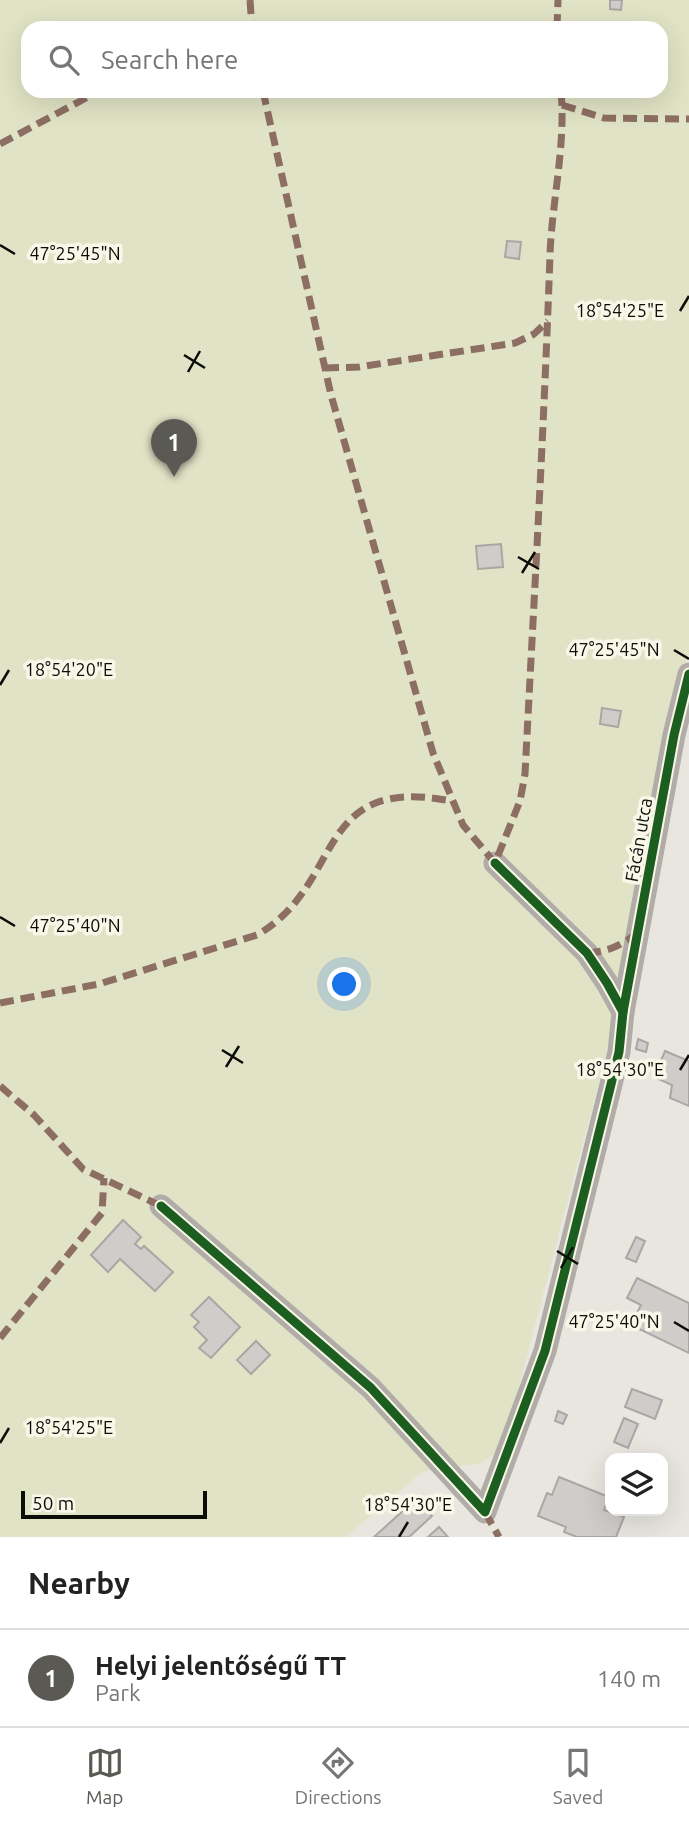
<!DOCTYPE html>
<meta charset="utf-8">
<style>
:root{--surface:#fff;--page:#f6f6f6;--text:#222;--muted:#767676;--line:#e0e0e0;--accent:#5a5953}
body{margin:0;font-family:Ubuntu,sans-serif;background:var(--page);color:var(--text)}
.controls{position:absolute;right:21px;bottom:21px;display:grid;overflow:hidden;border-radius:14px;box-shadow:0 7px 28px #0002}
.controls button{width:63px;height:63px;display:grid;place-items:center;padding:0;border:0;border-bottom:2px solid var(--line);background:var(--surface);color:var(--text);font:35px sans-serif}
.scale{position:absolute;left:21px;bottom:18px;width:186px;box-sizing:border-box;padding-left:7px;border:4px solid #0d0d08;border-top:0;font-size:19px;line-height:24px;white-space:nowrap;color:#0d0d08;-webkit-text-stroke:5px #f9f7e8;paint-order:stroke}
.you{position:absolute;left:345px;top:985px;width:24px;height:24px;margin:-18px;border:5px solid #fff;border-radius:50%;background:#1a73e8;box-shadow:0 0 0 10px #1a73e833}
.badge{display:grid;place-items:center;width:46px;height:46px;border-radius:50%;background:var(--accent);color:#fff;font-size:23px;font-weight:700}
.pin{position:absolute;translate:-50% -58px;filter:drop-shadow(0 2px 4px #0008)}
.pin::after{content:'';position:absolute;top:37px;width:24px;height:21px;background:inherit;clip-path:polygon(0 0,100% 0,50% 100%)}
.list{margin:0;padding:0;list-style:none}
h2{display:flex;justify-content:space-between;align-items:center;height:91px;margin:0;padding:0 28px;font-size:30px}
h2 small{font-size:23px;font-weight:400;color:var(--muted)}
.list li{display:grid;grid-template-columns:46px 1fr auto;gap:21px;align-items:center;box-sizing:border-box;height:98px;padding:0 28px;border-top:2px solid var(--line)}
.list b{display:block;font-size:26px;white-space:nowrap}
.list p{margin:0;font-size:23px;white-space:nowrap;color:var(--muted)}
.list em{font-size:23px;font-style:normal;color:var(--muted)}
.icon{flex:none;width:38px;height:38px;fill:none;stroke:currentColor;stroke-width:2;stroke-linecap:round;stroke-linejoin:round}
.map{position:relative;flex:none;width:689px;height:1537px;overflow:hidden}
.search{position:absolute;background:var(--surface);box-shadow:0 7px 28px #0002;left:21px;right:21px;top:21px;height:77px;display:flex;align-items:center;gap:18px;box-sizing:border-box;padding:0 24px;border-radius:21px;color:var(--muted);font-size:26px}
.sheet{height:189px;background:var(--surface)}
nav{display:flex;justify-content:space-around;align-items:center;box-sizing:border-box;height:98px;border-top:2px solid var(--line);background:var(--surface);font-size:19px;color:var(--muted)}
nav a{display:grid;justify-items:center;gap:4px}
nav .on{color:var(--accent)}
.map>svg:first-child{display:block}
.green{fill:#e1e3c6;fill-rule:evenodd}
.building{fill:#cfccca;stroke:#aaa6a4;stroke-width:2}
.lines{fill:none;stroke-linecap:round;stroke-linejoin:round}
.street{stroke:#b2aca8;stroke-width:23}
.quiet{stroke:#8d6e63;stroke-width:7;stroke-dasharray:14 7;stroke-linecap:butt}
.cycleway-casing{stroke:#f9f7e8;stroke-width:13}
.cycleway{stroke:#1b5e20;stroke-width:9}
.ticks{fill:none;stroke:#0d0d08;stroke-width:2.5}
.labels{text-anchor:middle;stroke-width:7;stroke-linejoin:round;paint-order:stroke}
.street-label{font-size:18px;fill:#0d0d08;stroke:#f9f7e8}
.ticks-label{font-size:18px;text-anchor:middle;fill:#0d0d08;stroke:#f9f7e8;stroke-width:7;stroke-linejoin:round;paint-order:stroke}
</style>
<div class="map">
<svg width="689" height="1537" viewBox="0 0 689 1537">
<rect width="100%" height="100%" fill="#e8e6df"/>
<path class="green" d="M0,0H689V653L664,741L615,1020L507,1432L495,1454L481,1463L422,1472L346,1537H0ZM28,28H661V91H28Z"/>
<g class="building">
<polygon points="610,0 622,0 621,10 610,9"/>
<polygon points="507,241 521,242 519,259 505,257"/>
<polygon points="501,544 503,567 478,569 476,546"/>
<polygon points="602,708 621,711 618,727 600,724"/>
<polygon points="638,1039 648,1043 646,1052 636,1049"/>
<polygon points="665,1051 689,1061 689,1106 670,1098 672,1085 654,1077"/>
<polygon points="123,1220 141,1237 135,1244 141,1249 144,1246 173,1272 155,1291 120,1259 108,1272 91,1255"/>
<polygon points="636,1237 645,1241 636,1262 626,1258"/>
<polygon points="637,1278 689,1303 689,1353 631,1325 641,1305 627,1298"/>
<polygon points="209,1297 240,1327 211,1358 199,1348 207,1340 194,1327 199,1322 191,1315"/>
<polygon points="256,1341 270,1355 251,1374 237,1360"/>
<polygon points="632,1389 662,1400 655,1419 625,1407"/>
<polygon points="558,1411 567,1415 563,1424 555,1421"/>
<polygon points="624,1418 638,1424 628,1448 614,1442"/>
<polygon points="559,1477 609,1497 604,1510 624,1517 616,1537 577,1537 564,1532 566,1527 538,1516 547,1493 552,1495"/>
<polygon points="416,1499 432,1516 409,1537 374,1537"/>
<polygon points="439,1527 448,1537 428,1537"/>
</g>
<g class="lines">
<g class="street">
<polyline points="623,1012 674,735 689,674"/>
<polyline points="161,1206 371,1388 485,1512 545,1351 619,1052 623,1012 607,983 587,953 495,863"/>
</g>
<g class="quiet">
<polyline points="250,0 252,28"/>
<polyline points="557,28 558,0"/>
<path d="M263,91L331,395L433,753L463,825L495,863L520,801L525,774C534,600 544,428 550,255C552,200 566,146 561,91"/>
<polyline points="562,105 604,118 689,119"/>
<polyline points="0,144 99,91"/>
<polyline points="325,368 359,367 515,343 534,334 548,321"/>
<path d="M587,953C607,952 621,946 637,933"/>
<path d="M0,1003L99,984L257,935C346,884 312,774 451,801"/>
<polyline points="0,1086 34,1115 83,1169 161,1206"/>
<polyline points="0,1338 102,1213 104,1178"/>
<polyline points="485,1512 499,1537"/>
</g>
<defs>
<g id="cycleway">
<polyline points="623,1012 674,735 689,674"/>
<polyline points="161,1206 371,1388 485,1512 545,1351 619,1052 623,1012 607,983 587,953 495,863"/>
</g>
</defs>
<use href="#cycleway" class="cycleway-casing"/>
<use href="#cycleway" class="cycleway"/>
</g>
<path class="ticks" d="M0,245L15,254M680,311L689,296M184,355L205,368M188,372L200,351M518,557L539,569M522,573L535,552M674,650L689,659M0,685L9,670M0,917L15,926M222,1050L243,1063M226,1067L239,1046M680,1070L689,1055M557,1251L578,1264M561,1268L573,1247M674,1322L689,1331M0,1443L9,1428M399,1537L408,1522"/>
<g class="labels">
<g class="street-label">
<text transform="translate(639 840) rotate(-80)" y="6">Fácán utca</text>
</g>
</g>
<g class="ticks-label">
<text x="75" y="260">47°25'45"N</text>
<text x="620" y="317">18°54'25"E</text>
<text x="614" y="656">47°25'45"N</text>
<text x="69" y="676">18°54'20"E</text>
<text x="75" y="932">47°25'40"N</text>
<text x="620" y="1076">18°54'30"E</text>
<text x="614" y="1328">47°25'40"N</text>
<text x="69" y="1434">18°54'25"E</text>
<text x="408" y="1511">18°54'30"E</text>
</g>
</svg>
<div class="controls">
<button><svg class="icon" aria-label="layers" viewBox="0 0 24 24"><path d="M12 4l9 5-9 5-9-5zM3 14l9 5 9-5"/></svg></button>
</div>
<div class="scale">50 m</div>
<div class="you"></div>
<div class="pin badge" style="left:174px;top:477px">1</div>
<div class="search"><svg class="icon" aria-label="search" viewBox="0 0 24 24"><circle cx="10" cy="10" r="6"/><path d="M15 15l6 6"/></svg>Search here</div>
</div>
<section class="sheet">
<h2>Nearby<small></small></h2>
<ul class="list">
<li><span class="badge">1</span><div><b>Helyi jelentőségű TT</b><p>Park</p></div><em>140 m</em></li>
</ul>
</section>
<nav>
<a class="on"><svg class="icon" aria-label="map" viewBox="0 0 24 24"><path d="M3 6l6-2 6 2 6-2v14l-6 2-6-2-6 2zM9 4v14M15 6v14"/></svg>Map</a>
<a><svg class="icon" aria-label="directions" viewBox="0 0 24 24"><path d="M12 3l9 9-9 9-9-9zM9 14v-3h6M13 9l2 2-2 2"/></svg>Directions</a>
<a><svg class="icon" aria-label="saved" viewBox="0 0 24 24"><path d="M7 4h10v16l-5-4-5 4z"/></svg>Saved</a>
</nav>
